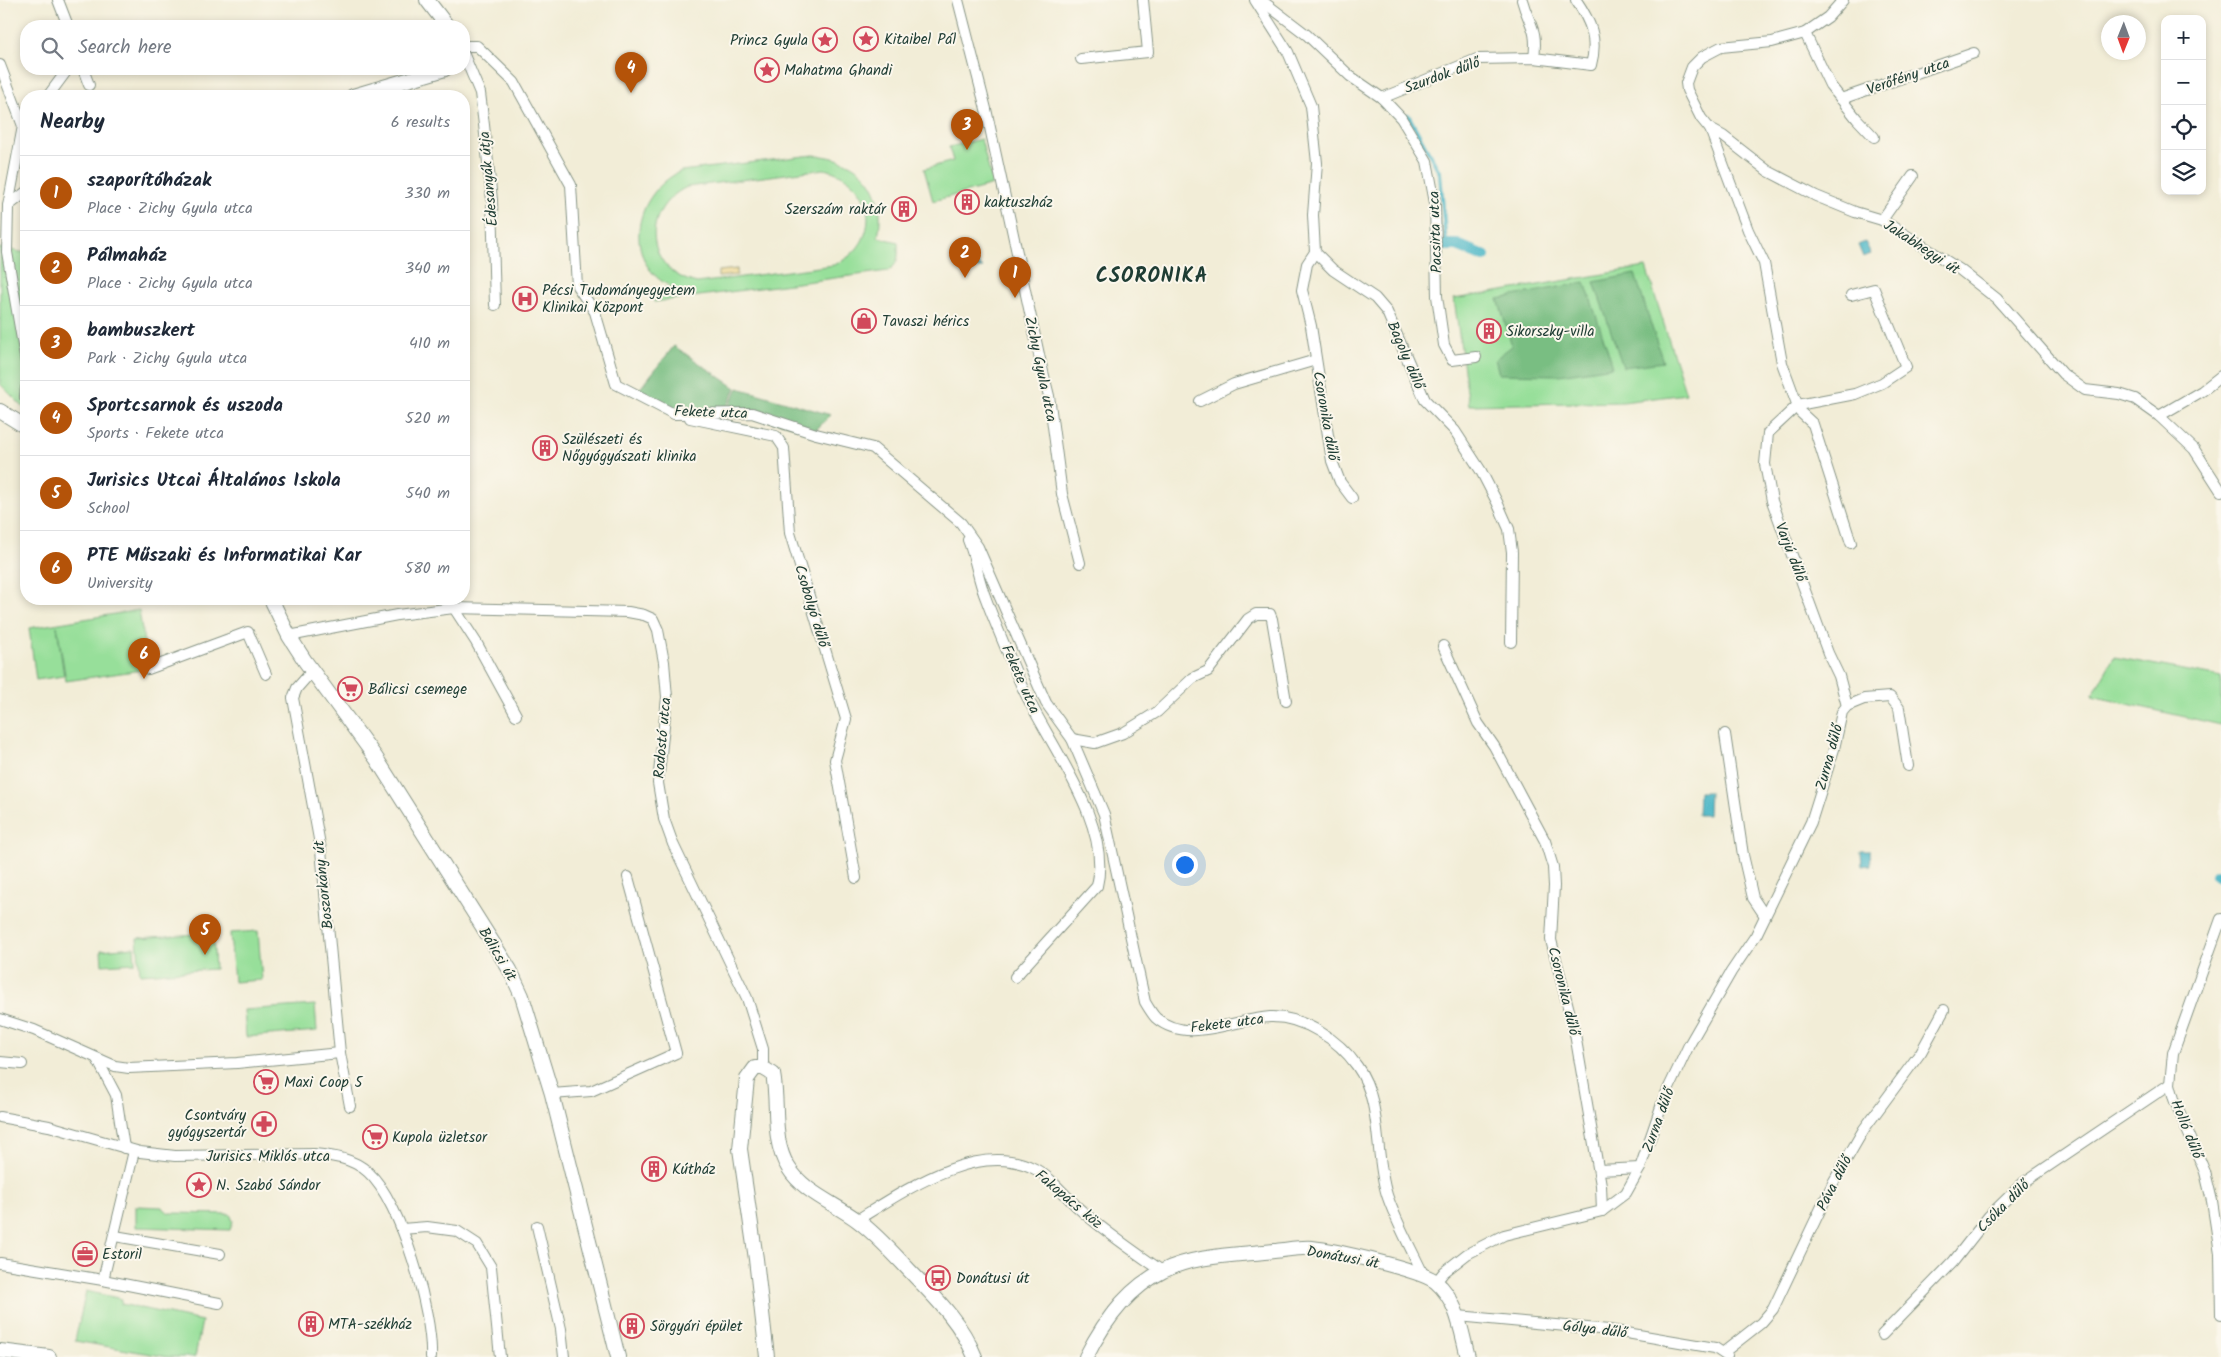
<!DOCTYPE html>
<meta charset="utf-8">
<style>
:root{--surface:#fff;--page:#f2f2f3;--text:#1f2937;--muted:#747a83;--line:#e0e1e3;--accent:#b45309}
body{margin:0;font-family:Kalam,sans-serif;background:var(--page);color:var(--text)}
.controls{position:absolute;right:15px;top:15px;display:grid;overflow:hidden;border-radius:10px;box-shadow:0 2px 8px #0003}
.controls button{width:45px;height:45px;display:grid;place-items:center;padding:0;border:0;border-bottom:1px solid var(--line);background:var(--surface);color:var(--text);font:25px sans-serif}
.compass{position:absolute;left:2101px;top:15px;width:45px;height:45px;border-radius:50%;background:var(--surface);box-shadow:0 2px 8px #0003;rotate:181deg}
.you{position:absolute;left:1184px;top:864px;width:18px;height:18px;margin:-12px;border:4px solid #fff;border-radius:50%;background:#1a73e8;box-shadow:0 0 0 8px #1a73e833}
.badge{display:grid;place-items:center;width:32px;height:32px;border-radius:50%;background:var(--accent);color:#fff;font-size:16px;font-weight:700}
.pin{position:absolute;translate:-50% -41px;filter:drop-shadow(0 1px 2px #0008)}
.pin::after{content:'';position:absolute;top:26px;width:18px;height:15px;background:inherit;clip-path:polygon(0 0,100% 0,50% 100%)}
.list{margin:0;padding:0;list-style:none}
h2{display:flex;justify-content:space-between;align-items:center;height:65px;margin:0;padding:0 20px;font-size:21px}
h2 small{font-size:16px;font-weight:400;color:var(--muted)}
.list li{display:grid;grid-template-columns:32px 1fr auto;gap:15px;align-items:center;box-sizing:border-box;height:75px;padding:0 20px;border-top:1px solid var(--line)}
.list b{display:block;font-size:19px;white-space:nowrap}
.list p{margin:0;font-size:16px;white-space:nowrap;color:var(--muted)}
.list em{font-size:16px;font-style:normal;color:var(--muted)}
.icon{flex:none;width:28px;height:28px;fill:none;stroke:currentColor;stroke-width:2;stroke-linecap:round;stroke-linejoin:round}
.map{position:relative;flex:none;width:2221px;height:1357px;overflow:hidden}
.search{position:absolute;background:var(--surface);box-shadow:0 2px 8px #0003;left:20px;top:20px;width:450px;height:55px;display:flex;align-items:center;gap:12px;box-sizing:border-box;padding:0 18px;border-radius:20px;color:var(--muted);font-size:19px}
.panel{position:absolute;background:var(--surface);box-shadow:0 2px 8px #0003;left:20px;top:90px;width:450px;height:515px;border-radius:20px}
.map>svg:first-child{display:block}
.green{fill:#97df9a;stroke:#5b8e67;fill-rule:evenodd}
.forest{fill:#79be82;stroke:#4c7e5b}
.sand{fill:#eeda9e;stroke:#868c69}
.water{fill:#4ab6c6;stroke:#347a7d}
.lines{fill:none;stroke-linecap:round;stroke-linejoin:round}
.stream{stroke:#4ab6c6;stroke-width:4}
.canal{stroke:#4ab6c6;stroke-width:12}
.street-casing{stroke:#889586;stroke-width:12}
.secondary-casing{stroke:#889586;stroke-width:16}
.street{stroke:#fff;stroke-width:10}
.secondary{stroke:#fff;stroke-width:14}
.labels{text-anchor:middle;stroke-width:4;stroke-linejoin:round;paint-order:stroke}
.poi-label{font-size:15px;fill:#1f3d34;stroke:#fbf7ec;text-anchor:start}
.street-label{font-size:15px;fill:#1f3d34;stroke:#fbf7ec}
.district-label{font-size:20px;font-weight:bold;letter-spacing:1px;fill:#1f3d34;stroke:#fbf7ec}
</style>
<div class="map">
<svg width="2221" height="1357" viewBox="0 0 2221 1357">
<rect width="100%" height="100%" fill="#fbf7ec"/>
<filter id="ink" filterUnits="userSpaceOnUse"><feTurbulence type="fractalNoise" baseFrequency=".02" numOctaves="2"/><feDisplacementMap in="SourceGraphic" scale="10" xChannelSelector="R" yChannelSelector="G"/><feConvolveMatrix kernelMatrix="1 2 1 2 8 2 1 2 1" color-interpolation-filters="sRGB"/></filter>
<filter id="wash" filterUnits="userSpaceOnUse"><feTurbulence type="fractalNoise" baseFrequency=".0096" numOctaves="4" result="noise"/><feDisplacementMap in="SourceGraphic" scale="20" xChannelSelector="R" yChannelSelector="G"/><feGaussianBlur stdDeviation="1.12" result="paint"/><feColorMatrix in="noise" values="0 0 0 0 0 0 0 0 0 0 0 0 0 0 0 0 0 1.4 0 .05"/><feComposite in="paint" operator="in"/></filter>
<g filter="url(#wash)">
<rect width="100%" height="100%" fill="#f2edd7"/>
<g class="green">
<polygon points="981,139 993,185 933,201 924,169 953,161 949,147"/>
<path d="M813,155C862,158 888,188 878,237L898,242C898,255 900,263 888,271L654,302L652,290L673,287C661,283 651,273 645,262C628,226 648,187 681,171ZM824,169C877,180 884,244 834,265L697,283C645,271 639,210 687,187Z"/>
<polygon points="0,248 26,253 26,410 0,384"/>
<polygon points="1646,267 1686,394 1623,402 1469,405 1454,299"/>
<polygon points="139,610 148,669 66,681 57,626 64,676 36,680 29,628"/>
<polygon points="2114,657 2221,677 2221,725 2092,696"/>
<polygon points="258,931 262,980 234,982 230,933"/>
<polygon points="213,933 215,969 140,974 137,938"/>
<polygon points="134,947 135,963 102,965 101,950"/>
<polygon points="315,1005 317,1031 246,1037 244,1010"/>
<polygon points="136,1206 162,1207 169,1213 230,1214 233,1221 230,1230 136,1227"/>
<polygon points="86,1291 122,1299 121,1304 202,1321 195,1357 168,1357 75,1341"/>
</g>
<g class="forest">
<polygon points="1635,274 1663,362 1623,367 1594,282"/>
<polygon points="1585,282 1613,367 1559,375 1499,374 1495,359 1512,346 1498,299"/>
<polygon points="674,346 736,388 725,410 673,410 638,391"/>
<polygon points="738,388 831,415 815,431 727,410"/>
</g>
<polygon class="sand" points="737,269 737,275 718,277 718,271"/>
<g class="water">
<polygon points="1865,242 1871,254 1863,257 1858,245"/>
<polygon points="973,258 983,268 967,268 967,262"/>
<polygon points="1699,792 1709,792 1708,815 1698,815"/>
<polygon points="1861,851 1870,851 1871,865 1862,866"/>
</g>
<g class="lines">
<polyline class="stream" points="1408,115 1440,173 1446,245"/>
<g class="canal">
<polyline points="1446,245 1457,245 1484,256"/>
<polyline points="2217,875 2221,877"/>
</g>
</g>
</g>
<g filter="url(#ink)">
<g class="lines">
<defs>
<g id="street">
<polyline points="58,0 68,26"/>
<polyline points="958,0 986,109 1041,364 1049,396 1062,494 1080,563"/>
<polyline points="1255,0 1288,52 1311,106 1317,163 1313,215 1315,252 1333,270 1375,298 1387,312 1425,400 1455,431 1481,471 1497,502 1509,529 1512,552 1511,642"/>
<polyline points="1261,0 1307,35 1350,76 1382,98 1401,118 1427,161 1435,203 1437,296 1444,345 1452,360 1476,357"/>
<path d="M1522,0C1529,26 1538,27 1534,58"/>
<polyline points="1843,0 1828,17 1805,33 1772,42 1721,47 1702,57 1692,67 1686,83 1687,90 1701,118 1710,129 1723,136 1768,171 1816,196 1855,212 1882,220 1959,269 1997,299 2063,374 2085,390 2119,394 2135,399 2159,416 2194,449 2221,491"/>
<polyline points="1805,33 1830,85 1857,119 1874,137"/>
<path d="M464,46H477L514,82L571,185L577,286L595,312L616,384L674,414L752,413L816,434L873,448L961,523L978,547L1046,703L1072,739L1104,814L1145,1002C1148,1007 1152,1014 1156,1018C1187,1045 1235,1019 1270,1017C1303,1016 1339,1040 1357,1066C1383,1102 1374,1154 1387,1195C1396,1222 1411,1248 1423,1274"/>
<polyline points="464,55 480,93 484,125 492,200 495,305"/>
<polyline points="1081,59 1148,52 1143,0"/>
<polyline points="0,65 23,126 8,206 7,252 26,363"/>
<polyline points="83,69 89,85"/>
<polyline points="397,84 400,96"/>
<polyline points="48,96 68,69"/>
<path d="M1382,98L1477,59L1534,58L1591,65C1598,39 1591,22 1576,0"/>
<polyline points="1841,99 1974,53"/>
<polyline points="1710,129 1748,230 1764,263 1782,363 1800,412 1813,424 1851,543"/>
<polyline points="8,206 26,192"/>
<polyline points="1882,220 1913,176"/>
<polyline points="1315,252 1307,264 1302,290 1311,326 1332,461 1340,482 1352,498"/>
<polyline points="25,397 26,388"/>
<polyline points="1200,401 1234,384 1316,360"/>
<polyline points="2159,416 2202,391 2221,376"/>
<polyline points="690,418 776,436 784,448 790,533 846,719 835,760 856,878"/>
<path d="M968,540C976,559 978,580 986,599C996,626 1008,653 1019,680C1044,739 1113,821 1097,886L1015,977"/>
<polyline points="454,608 476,642 516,715"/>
<polyline points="289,636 397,615 454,608 628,612 644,615 653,619 658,630 664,662 667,697 658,783 664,819 673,844 747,998 763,1049 763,1068"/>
<polyline points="1443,646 1478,723 1494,746 1545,841 1553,867 1554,886 1551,940 1575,1034 1601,1185 1602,1211"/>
<polyline points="148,669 248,632 266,674"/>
<polyline points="312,671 297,688 293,698 321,850 340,1053 350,1106"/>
<polyline points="1847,706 1839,676 1828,653 1772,501 1765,464 1768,433 1798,405 1855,394 1882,383 1906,367 1874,289 1851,295"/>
<polyline points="1725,734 1743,855 1753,898 1765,916"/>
<polyline points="1072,739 1095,743 1123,733 1157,712 1193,678 1208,671 1248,619 1256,614 1270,614 1272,619 1286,701"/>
<polyline points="2221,919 2173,1053 2170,1084 2174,1099 2205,1172 2212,1201 2220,1253 2221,1315"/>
<polyline points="0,1019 34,1030 115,1066 129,1068 237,1063 340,1053"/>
<polyline points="97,1059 116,1095 124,1148"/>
<polyline points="0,1062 22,1064"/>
<polyline points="552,1094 591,1091 676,1053 628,877"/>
<path d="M0,1117L49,1126L140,1152L175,1156L314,1154C334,1156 352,1158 368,1172C401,1201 433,1313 431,1357"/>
<polyline points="1599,1170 1640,1168"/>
<path d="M857,1220C904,1191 979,1139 1035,1169C1054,1179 1067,1199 1083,1212C1108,1234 1135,1252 1162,1271"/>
<polyline points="537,1226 561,1329 564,1357"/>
<polyline points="402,1229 427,1227 457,1231 477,1244 491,1267 500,1357"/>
<polyline points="115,1236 220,1254"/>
<polyline points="0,1263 103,1280 134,1151"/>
<polyline points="103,1280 219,1303"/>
<polyline points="1436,1282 1444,1272 1467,1254 1504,1235 1602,1211 1626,1193 1640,1168 1664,1098 1689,1045 1731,972 1756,935 1811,822 1834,749 1842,712 1847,706 1864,699 1890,697 1899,708 1908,766"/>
<polyline points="1458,1316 1609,1330 1715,1348 1727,1356"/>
<polyline points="1882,1335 1953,1262 1989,1216 2023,1183 2170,1084"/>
<polyline points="1724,1352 1761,1323 1773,1309 1834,1181 1864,1129 1921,1052 1944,1010"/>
</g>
<g id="secondary">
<polyline points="427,0 447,26"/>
<polyline points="353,96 445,69"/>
<polyline points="0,411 26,427"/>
<polyline points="271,599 289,636 305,661 376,758 510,970 522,996 552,1094 618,1357"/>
<polyline points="0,1351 49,1357"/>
<path d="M767,1357L756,1259L740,1149L747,1079L755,1068H763L773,1074C779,1105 771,1139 788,1167C803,1192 834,1203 857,1220C876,1234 892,1252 909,1270C934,1296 961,1322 975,1357"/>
<path d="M1086,1357C1103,1323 1128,1288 1163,1271C1194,1255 1240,1255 1274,1251C1286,1250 1300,1247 1312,1248C1332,1250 1422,1270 1436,1282C1458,1301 1461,1331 1468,1357"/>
</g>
</defs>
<use href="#street" class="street-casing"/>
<use href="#secondary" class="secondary-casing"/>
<use href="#street" class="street"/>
<use href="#secondary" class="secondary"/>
</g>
</g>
<defs>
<symbol id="sight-ring" viewBox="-11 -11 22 22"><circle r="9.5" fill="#fbf7ec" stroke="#d1495b" stroke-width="1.5"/><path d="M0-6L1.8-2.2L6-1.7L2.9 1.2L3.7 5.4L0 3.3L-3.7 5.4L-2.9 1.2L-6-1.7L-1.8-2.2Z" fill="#d1495b"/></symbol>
<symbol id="building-ring" viewBox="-11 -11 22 22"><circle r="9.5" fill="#fbf7ec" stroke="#d1495b" stroke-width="1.5"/><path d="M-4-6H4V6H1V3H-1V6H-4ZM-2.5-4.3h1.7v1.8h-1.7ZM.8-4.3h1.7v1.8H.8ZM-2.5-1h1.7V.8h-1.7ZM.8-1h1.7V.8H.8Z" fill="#d1495b"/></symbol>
<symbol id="hospital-ring" viewBox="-11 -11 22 22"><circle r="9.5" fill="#fbf7ec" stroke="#d1495b" stroke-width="1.5"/><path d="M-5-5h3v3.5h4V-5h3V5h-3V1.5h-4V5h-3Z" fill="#d1495b"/></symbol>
<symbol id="shop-ring" viewBox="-11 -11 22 22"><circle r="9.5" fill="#fbf7ec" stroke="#d1495b" stroke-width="1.5"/><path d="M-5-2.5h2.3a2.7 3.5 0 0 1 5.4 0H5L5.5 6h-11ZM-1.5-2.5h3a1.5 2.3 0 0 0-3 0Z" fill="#d1495b"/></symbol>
<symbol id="supermarket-ring" viewBox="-11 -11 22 22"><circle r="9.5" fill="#fbf7ec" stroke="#d1495b" stroke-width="1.5"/><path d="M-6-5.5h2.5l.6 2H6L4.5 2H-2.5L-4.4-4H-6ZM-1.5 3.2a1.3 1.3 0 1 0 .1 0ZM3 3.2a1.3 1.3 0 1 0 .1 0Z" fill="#d1495b"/></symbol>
<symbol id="pharmacy-ring" viewBox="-11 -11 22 22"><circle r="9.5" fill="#fbf7ec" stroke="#d1495b" stroke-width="1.5"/><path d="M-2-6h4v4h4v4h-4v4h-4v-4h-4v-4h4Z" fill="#d1495b"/></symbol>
<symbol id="office-ring" viewBox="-11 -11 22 22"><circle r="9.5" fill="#fbf7ec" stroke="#d1495b" stroke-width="1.5"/><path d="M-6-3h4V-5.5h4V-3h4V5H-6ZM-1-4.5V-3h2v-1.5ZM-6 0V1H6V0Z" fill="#d1495b"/></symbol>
<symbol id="bus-ring" viewBox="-11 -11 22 22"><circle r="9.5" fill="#fbf7ec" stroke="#d1495b" stroke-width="1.5"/><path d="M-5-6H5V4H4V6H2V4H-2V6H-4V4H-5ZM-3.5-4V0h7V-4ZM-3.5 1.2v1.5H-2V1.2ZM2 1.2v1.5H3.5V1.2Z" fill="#d1495b"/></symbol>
</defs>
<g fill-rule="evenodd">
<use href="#sight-ring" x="852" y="25" width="28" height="28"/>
<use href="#sight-ring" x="811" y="26" width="28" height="28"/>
<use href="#sight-ring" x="753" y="56" width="28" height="28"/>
<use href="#building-ring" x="953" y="188" width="28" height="28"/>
<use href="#building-ring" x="890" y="195" width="28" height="28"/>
<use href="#hospital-ring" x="511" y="285" width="28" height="28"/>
<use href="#shop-ring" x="850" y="307" width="28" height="28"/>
<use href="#building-ring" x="1475" y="317" width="28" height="28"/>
<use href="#building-ring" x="531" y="434" width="28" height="28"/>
<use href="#supermarket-ring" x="336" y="675" width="28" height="28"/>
<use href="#supermarket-ring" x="252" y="1068" width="28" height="28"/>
<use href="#pharmacy-ring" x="250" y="1110" width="28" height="28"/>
<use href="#supermarket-ring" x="361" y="1123" width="28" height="28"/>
<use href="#building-ring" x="640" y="1155" width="28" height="28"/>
<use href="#sight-ring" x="185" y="1171" width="28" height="28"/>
<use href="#office-ring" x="71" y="1240" width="28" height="28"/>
<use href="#bus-ring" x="924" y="1264" width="28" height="28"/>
<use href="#building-ring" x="297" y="1310" width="28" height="28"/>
<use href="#building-ring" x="618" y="1312" width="28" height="28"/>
</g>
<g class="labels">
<g class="poi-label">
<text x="884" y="44">Kitaibel Pál</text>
<text x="808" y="45" text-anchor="end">Princz Gyula</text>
<text x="784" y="75">Mahatma Ghandi</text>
<text x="984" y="207">kaktuszház</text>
<text x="886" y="214" text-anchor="end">Szerszám raktár</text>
<text x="542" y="295">Pécsi Tudományegyetem<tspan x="542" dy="17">Klinikai Központ</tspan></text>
<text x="882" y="326">Tavaszi hérics</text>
<text x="1506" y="336">Sikorszky-villa</text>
<text x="562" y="444">Szülészeti és<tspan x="562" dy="17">Nőgyógyászati klinika</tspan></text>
<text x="368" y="694">Bálicsi csemege</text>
<text x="284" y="1087">Maxi Coop 5</text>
<text x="246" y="1120" text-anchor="end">Csontváry<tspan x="246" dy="17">gyógyszertár</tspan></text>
<text x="392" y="1142">Kupola üzletsor</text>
<text x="672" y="1174">Kútház</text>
<text x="216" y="1190">N. Szabó Sándor</text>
<text x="102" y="1259">Estoril</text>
<text x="956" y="1283">Donátusi út</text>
<text x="328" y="1329">MTA-székház</text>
<text x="650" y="1331">Sörgyári épület</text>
</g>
<g class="street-label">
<text transform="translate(1442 75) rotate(-20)" y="5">Szurdok dűlő</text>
<text transform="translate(1908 76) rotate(-19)" y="5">Verőfény utca</text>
<text transform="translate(488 179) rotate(-95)" y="5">Édesanyák útja</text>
<text transform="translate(1435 232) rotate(-92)" y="5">Pacsirta utca</text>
<text transform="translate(1922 247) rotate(33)" y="5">Jakabhegyi út</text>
<text transform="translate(1406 355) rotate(67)" y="5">Bagoly dűlő</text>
<text transform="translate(1041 369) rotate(78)" y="5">Zichy Gyula utca</text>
<text transform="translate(711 412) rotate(2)" y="5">Fekete utca</text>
<text transform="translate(1326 416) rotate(80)" y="5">Csoronika dűlő</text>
<text transform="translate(1791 552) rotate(69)" y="5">Varjú dűlő</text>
<text transform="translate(812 606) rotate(73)" y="5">Csobolyó dűlő</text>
<text transform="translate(1021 679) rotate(66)" y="5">Fekete utca</text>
<text transform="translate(662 738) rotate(-85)" y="5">Rodostó utca</text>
<text transform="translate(1829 757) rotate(-75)" y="5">Zurna dűlő</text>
<text transform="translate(323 885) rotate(-96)" y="5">Boszorkány út</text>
<text transform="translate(498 954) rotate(59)" y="5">Bálicsi út</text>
<text transform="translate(1564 991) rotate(76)" y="5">Csoronika dűlő</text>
<text transform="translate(1227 1023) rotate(-7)" y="5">Fekete utca</text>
<text transform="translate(1658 1120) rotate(-70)" y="5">Zurna dűlő</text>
<text transform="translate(2187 1129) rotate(68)" y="5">Holló dűlő</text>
<text x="268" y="1161">Jurisics Miklós utca</text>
<text transform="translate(1834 1183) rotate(-63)" y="5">Páva dűlő</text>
<text transform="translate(1069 1199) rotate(40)" y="5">Fakopács köz</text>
<text transform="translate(2003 1206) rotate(-45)" y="5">Csóka dűlő</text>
<text transform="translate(1343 1257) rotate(10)" y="5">Donátusi út</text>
<text transform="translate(1595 1329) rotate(7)" y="5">Gólya dűlő</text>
</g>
<g class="district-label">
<text x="1152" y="282">CSORONIKA</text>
</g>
</g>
</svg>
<div class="controls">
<button>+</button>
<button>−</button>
<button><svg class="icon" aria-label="locate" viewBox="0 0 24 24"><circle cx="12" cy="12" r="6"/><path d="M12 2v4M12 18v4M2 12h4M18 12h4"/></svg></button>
<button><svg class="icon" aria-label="layers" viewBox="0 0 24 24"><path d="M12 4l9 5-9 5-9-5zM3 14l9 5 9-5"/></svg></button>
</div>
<svg class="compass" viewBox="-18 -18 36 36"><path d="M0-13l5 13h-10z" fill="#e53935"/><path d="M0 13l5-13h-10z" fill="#747a83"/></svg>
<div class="you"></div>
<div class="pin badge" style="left:1015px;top:298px">1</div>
<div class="pin badge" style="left:965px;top:278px">2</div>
<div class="pin badge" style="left:967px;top:150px">3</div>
<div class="pin badge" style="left:631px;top:93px">4</div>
<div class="pin badge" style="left:205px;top:955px">5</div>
<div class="pin badge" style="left:144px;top:679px">6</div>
<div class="search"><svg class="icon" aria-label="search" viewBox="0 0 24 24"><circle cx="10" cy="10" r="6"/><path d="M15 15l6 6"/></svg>Search here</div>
<section class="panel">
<h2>Nearby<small>6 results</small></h2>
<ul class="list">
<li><span class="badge">1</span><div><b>szaporítóházak</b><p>Place · Zichy Gyula utca</p></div><em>330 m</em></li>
<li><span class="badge">2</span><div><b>Pálmaház</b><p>Place · Zichy Gyula utca</p></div><em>340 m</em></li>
<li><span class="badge">3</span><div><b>bambuszkert</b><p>Park · Zichy Gyula utca</p></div><em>410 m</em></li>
<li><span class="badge">4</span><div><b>Sportcsarnok és uszoda</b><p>Sports · Fekete utca</p></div><em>520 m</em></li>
<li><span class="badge">5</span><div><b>Jurisics Utcai Általános Iskola</b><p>School</p></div><em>540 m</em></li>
<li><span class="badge">6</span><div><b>PTE Műszaki és Informatikai Kar</b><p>University</p></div><em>580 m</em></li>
</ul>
</section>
</div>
